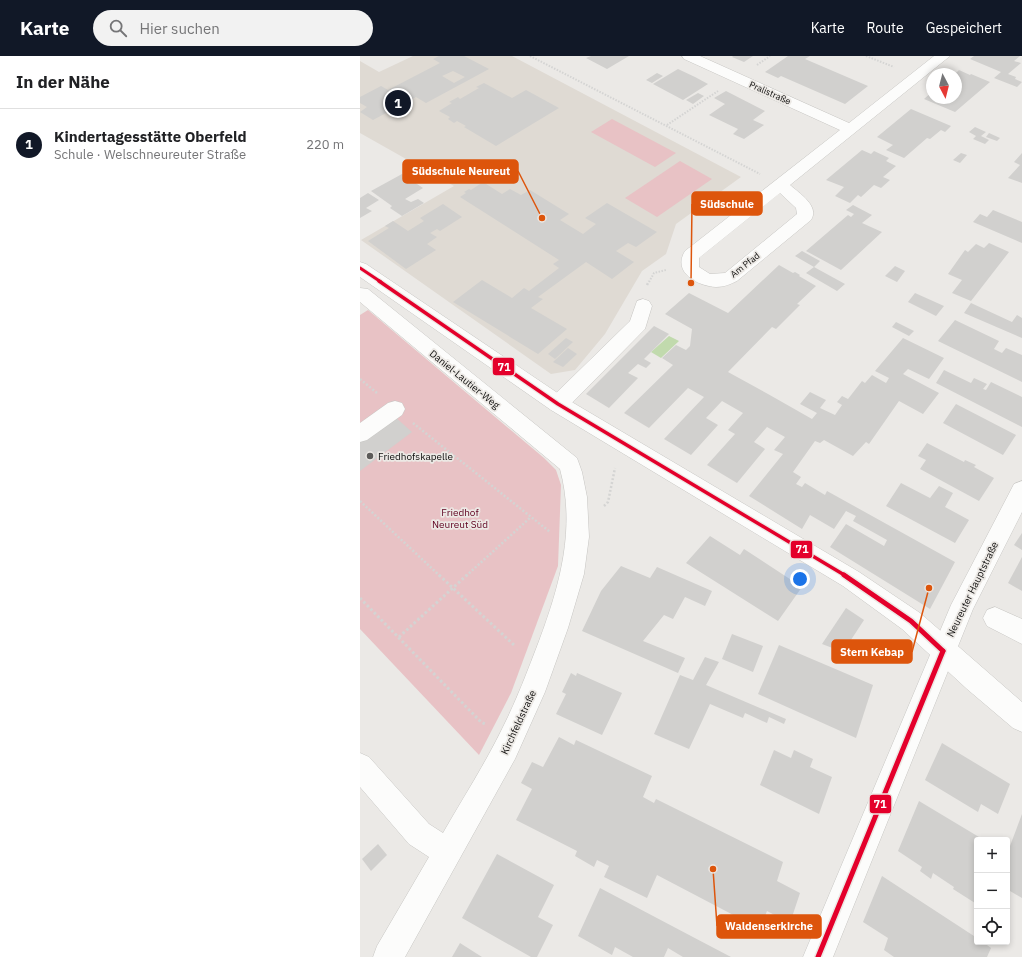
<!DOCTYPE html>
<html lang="de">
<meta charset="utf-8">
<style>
:root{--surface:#fff;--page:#f2f2f2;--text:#202124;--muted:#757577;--line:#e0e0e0;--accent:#111827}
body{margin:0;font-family:"IBM Plex Sans",sans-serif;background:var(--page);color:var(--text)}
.controls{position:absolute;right:12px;bottom:12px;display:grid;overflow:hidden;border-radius:4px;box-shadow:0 2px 6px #0003}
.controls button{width:36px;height:36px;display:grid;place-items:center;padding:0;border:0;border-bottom:1px solid var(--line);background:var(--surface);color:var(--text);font:20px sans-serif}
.compass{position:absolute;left:566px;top:12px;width:36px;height:36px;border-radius:50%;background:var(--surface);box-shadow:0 2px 6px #0003;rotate:173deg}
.you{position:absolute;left:440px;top:523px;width:14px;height:14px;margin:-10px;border:3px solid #fff;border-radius:50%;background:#1a73e8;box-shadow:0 0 0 6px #1a73e833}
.badge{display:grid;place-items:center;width:26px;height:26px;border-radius:50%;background:var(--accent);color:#fff;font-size:13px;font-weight:700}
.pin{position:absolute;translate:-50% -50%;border:2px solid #fff;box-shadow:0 1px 4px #0006}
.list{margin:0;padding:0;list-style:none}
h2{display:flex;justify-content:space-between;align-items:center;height:52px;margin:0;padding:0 16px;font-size:17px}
h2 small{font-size:13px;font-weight:400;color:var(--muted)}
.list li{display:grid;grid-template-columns:26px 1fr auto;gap:12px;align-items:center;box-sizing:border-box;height:72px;padding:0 16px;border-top:1px solid var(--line)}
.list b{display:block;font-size:15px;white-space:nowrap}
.list p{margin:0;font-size:13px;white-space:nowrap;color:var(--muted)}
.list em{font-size:13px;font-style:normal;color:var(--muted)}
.icon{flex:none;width:22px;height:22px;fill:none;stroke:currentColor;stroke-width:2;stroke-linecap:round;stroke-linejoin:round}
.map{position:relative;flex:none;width:662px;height:901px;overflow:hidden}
header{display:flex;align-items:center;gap:24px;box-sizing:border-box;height:56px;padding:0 20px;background:var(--accent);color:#fff}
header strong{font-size:19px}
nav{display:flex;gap:22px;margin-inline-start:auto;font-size:14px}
.search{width:280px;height:36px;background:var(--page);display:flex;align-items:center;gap:10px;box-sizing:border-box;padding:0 14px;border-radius:22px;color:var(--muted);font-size:15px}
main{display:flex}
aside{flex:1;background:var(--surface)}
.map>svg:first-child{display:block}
.built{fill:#dfdad3}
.green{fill:#e8c2c5}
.water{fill:#c1daad}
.building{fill:#d1d0ce;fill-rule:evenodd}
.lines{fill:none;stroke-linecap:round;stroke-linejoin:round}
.minor-casing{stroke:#c7c6c3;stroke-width:1}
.major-casing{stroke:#c7c6c3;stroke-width:1}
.path-far2{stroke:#d4d4d3;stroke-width:2;stroke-dasharray:1.5 1.5;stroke-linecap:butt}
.path-far1{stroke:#d4d4d3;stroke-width:2.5;stroke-dasharray:2 2;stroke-linecap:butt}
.path{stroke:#d4d4d3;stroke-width:3;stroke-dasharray:2.5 2.5;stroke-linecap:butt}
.minor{fill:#fcfcfb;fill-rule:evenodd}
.major{fill:#fcfcfb;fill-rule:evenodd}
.bus-1-far2-casing{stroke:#ece9e5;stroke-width:5}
.bus-1-far1-casing{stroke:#ece9e5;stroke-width:6}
.bus-1-casing{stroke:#ece9e5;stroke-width:8}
.bus-1-far2{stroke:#e4002b;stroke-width:3}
.bus-1-far1{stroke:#e4002b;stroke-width:3.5}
.bus-1{stroke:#e4002b;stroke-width:5}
.poi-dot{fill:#5c5b59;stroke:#ece9e5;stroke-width:1.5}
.labels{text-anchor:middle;stroke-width:3.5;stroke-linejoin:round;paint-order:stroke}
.far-street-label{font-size:9px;fill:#0f0e0d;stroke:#ece9e5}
.street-label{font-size:10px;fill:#0f0e0d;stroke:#ece9e5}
.poi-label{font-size:10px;fill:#0f0e0d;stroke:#ece9e5;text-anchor:start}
.park-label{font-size:10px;fill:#5f001f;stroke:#ece9e5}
.leader{fill:none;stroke:#dd550c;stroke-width:1.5}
.callout-dot{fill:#dd550c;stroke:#ece9e5;stroke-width:1.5}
.callout{fill:#dd550c;stroke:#dd550c;stroke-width:1.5}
.callout-label{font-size:11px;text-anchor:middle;font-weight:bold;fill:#fff}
.line-badge{stroke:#ece9e5;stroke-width:1.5}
.badge-label{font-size:11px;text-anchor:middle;font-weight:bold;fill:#fff}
</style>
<header>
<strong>Karte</strong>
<div class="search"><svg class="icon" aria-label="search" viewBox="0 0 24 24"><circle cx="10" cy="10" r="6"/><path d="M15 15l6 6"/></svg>Hier suchen</div>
<nav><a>Karte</a><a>Route</a><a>Gespeichert</a></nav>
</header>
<main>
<aside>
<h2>In der Nähe<small></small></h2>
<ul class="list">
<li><span class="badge">1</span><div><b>Kindertagesstätte Oberfeld</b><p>Schule · Welschneureuter Straße</p></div><em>220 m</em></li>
</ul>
</aside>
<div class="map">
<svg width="662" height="901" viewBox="0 0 662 901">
<rect width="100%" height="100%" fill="#ebe9e6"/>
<polygon class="built" points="53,0 152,0 381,121 316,168 306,198 282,215 245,278 215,314 191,318 1,184 94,130 0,77 0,5 19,16"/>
<g class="green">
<polygon points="252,63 316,97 295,111 231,76"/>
<polygon points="320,105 352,123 297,161 265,142"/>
<polygon points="8,254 184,402 196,414 201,429 198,510 151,637 119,699 0,573 0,259"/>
</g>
<polygon class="water" points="309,280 319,285 301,302 291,296"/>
<g class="building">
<path d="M79,0H104L129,13L66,47L56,41L13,64L0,56L7,51L0,47V41L21,30L28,34L80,7L73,3ZM93,15L105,21L94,27L82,20Z"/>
<polygon points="231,0 269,0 247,13 226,2"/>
<polygon points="373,0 393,0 384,6 372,1"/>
<polygon points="428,0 450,0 445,3 508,30 485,48 421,20 418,22 405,16"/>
<polygon points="614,0 660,0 654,5 661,7 648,18 656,21 655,23 662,26 657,31 634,22 641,16 610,3"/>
<polygon points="318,13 335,21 348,28 323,44 293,28"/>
<polygon points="599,14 610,19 611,18 630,26 595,56 564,43 572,36 572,42 596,42 596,17"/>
<polygon points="297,17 303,20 292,27 286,24"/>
<polygon points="124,27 152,42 166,34 199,52 136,90 104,71 106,70 97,65 94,67 88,63 90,61 79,55 92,47 89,46 98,41 100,43 119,32 116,31"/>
<polygon points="366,35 405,55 393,64 404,69 384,83 373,78 378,73 349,59 365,48 354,42"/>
<polygon points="338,37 344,40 333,48 326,44"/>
<polygon points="551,53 591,70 585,76 581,74 570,83 567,82 544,102 526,94 533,89 517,81"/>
<polygon points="615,71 626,76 621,80 629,84 625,88 613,83 616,80 609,76"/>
<polygon points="629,77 640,82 637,85 626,81"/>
<polygon points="502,94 511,98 514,95 529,102 526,105 536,110 523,121 530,124 521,132 514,129 501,141 498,139 490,147 475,140 484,131 466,124"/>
<polygon points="601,97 607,99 600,107 593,104"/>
<polygon points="662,97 662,127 648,122 660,109 654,106"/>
<polygon points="42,118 63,132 45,143 51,146 58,143 64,147 42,160 30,152 32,150 11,135"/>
<polygon points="123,126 142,138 150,133 161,139 170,134 209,158 200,164 223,178 236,168 225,162 247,147 297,176 276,191 268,187 256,195 274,206 252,223 226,206 178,241 183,243 171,252 207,273 178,298 93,246 122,224 152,242 164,232 169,235 199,212 193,208 199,204 100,141 106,137 104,136 109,133 111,134"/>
<polygon points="8,137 19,144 6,152 12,155 0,162 0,142"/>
<polygon points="83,148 102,161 80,175 77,173 70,177 77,181 67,188 76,194 46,213 8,185 29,172 25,170 33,165 48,175 64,165 60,162"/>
<polygon points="493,149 512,159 502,167 522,176 481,214 446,195 488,159 491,161 494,158 486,154"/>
<polygon points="633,154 662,166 662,187 613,166 620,158 627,161"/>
<polygon points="629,187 649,196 611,245 592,237 602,224 588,218 605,194 608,196 616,188 624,192"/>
<polygon points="442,195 460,205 454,211 485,228 477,235 446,217 454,211 435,200"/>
<polygon points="419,209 433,217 435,216 440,219 439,220 456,230 437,248 440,249 416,273 412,271 368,316 408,338 452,363 457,357 440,348 450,336 466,344 460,352 475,359 482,349 477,346 482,340 488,343 502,325 505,327 512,319 526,327 529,322 515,315 543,282 584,302 569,323 548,313 543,318 579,337 563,358 539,345 509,388 506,386 493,400 464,384 460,387 455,385 433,416 441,421 436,428 442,431 445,427 465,439 467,435 595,506 570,553 470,491 486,468 524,490 527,484 493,465 496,460 486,455 474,473 450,459 442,473 389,440 423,398 414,394 425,381 407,371 394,386 405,393 377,427 347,409 375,378 368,374 383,357 362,345 346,362 358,369 331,399 304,383 344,341 328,332 289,372 264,357 313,309 302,302 316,289 326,294 330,290 332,273 305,258 329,237 368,257"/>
<polygon points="535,210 545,215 537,226 525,220"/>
<polygon points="555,237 584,250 576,260 548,246"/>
<polygon points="611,247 652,266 657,259 662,262 662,282 604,257"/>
<polygon points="595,264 639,285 634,293 642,297 646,292 662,299 662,326 578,285"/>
<polygon points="536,266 554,275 549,280 532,271"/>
<polygon points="294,270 309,278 284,303 291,307 286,312 278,308 268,317 278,322 249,352 226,338"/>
<polygon points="206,282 213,286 195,303 188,298"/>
<polygon points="208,292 217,298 203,311 193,306"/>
<polygon points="584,314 611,327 614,322 627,328 623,333 626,334 631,326 662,341 662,371 576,327"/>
<polygon points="596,348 656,379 643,399 583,367"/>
<polygon points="34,360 52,376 0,415 0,384"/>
<polygon points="567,387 604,406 605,404 616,409 614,411 634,422 619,445 560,413 566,404 558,400"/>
<polygon points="541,427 570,442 579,430 593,437 585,451 609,464 595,487 526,450"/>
<polygon points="662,477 662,494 654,489"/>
<polygon points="350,480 380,499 384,493 442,531 418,565 326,507"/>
<polygon points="662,501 662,535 648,527"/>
<polygon points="261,510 290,522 297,511 352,535 345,550 325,541 313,563 304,559 283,585 325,602 318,617 222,575 241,535"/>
<polygon points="486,552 504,564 483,596 462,588"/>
<polygon points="372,578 403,590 393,616 362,603"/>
<polygon points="419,589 513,629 496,682 398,638"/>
<polygon points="345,601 359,606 346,629 426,663 424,668 409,661 407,667 385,657 383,662 350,648 329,693 294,678 320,619 333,624"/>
<polygon points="211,617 216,620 217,617 262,637 242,679 196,658 206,638 202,636"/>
<polygon points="199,681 214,689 216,684 292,720 283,741 294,747 296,743 423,806 417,825 440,837 430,867 407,855 400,873 297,819 287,842 244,821 249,810 237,804 234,811 215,800 217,795 156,764 172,733 161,727 172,706 183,711"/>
<polygon points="582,687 650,728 638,758 621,748 618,756 565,724"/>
<polygon points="414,694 431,702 434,694 453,703 450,711 472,721 459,758 400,729"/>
<polygon points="559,745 624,784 617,784 617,840 615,847 593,833 594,831 573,817 571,823 560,815 562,811 538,795"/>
<polygon points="662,758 662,842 650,835 647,843 647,798"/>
<polygon points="18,788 27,799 11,815 2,803"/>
<polygon points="137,798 194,829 178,861 193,869 177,901 171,901 102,862"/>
<polygon points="522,820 617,882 617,886 623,886 631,892 627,901 534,901 524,894 528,882 503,866"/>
<polygon points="240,832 331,880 371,901 323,901 308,892 304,901 273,901 255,891 252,899 218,880"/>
<polygon points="100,887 122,901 92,901"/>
</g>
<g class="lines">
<defs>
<g id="minor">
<path d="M322,0H340L489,67L574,0H590L430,129C439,137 460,150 451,164L377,225C371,228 364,231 356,231C337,230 312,216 325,195L480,74L324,3ZM420,137L436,152L437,158L365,217L350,218L339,211V202Z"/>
<path d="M0,232L8,233L217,402L222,416L227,441L229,481L224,518L208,572L185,636L155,703L45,901H13L17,890L69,801L49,788L0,731V697L9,701L69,768L83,777C103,742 125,708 143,671C157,643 168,614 179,585C200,529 216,472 200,413L0,246Z"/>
<polygon points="283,243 289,245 292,250 285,273 205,354 198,356 191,354 188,348 191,342 270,265 277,245"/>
<polygon points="35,345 42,347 45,353 42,359 7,384 0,386 0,367 28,347"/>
<polygon points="662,425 662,456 613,553 473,901 443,901 591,549 654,428"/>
<polygon points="635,551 662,563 662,588 627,570 623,562 627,554"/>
</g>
<polygon id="major" points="0,206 6,208 205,342 499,516 560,557 662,646 662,676 653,672 607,633 542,573 483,530 191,354 0,221"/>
</defs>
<use href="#minor" class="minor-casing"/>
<use href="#major" class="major-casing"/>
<g class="path-far2">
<polyline points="170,0 400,118"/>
<polyline points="506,0 534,11"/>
<polyline points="397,9 410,0"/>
<polyline points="307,69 358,35"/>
<polyline points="289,226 294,217 306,214"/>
</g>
<g class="path-far1">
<polyline points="287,229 289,225"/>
<polyline points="0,323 17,337"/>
<polyline points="53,367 190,476"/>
<polyline points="0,445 80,520"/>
<polyline points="244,450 248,446 255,412"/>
<polyline points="106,520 171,461"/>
</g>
<g class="path">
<polyline points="79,519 154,589"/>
<polyline points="0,542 121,666 127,669"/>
<polyline points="39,581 107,519"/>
</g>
<use href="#minor" class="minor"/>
<use href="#major" class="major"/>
<defs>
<polyline id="bus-1-far2" points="0,212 21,226"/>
<polyline id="bus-1-far1" points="19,225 198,348 486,520"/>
<g id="bus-1">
<polyline points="484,519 551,565 583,595"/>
<polyline points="458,901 583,595"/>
</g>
</defs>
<use href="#bus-1-far2" class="bus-1-far2-casing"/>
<use href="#bus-1-far1" class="bus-1-far1-casing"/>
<use href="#bus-1" class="bus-1-casing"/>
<use href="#bus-1-far2" class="bus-1-far2"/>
<use href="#bus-1-far1" class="bus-1-far1"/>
<use href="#bus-1" class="bus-1"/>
</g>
<circle class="poi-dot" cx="10" cy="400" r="4"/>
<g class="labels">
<g class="far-street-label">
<text transform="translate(410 37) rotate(24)" y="3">Pralistraße</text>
<text transform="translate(385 209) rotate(-38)" y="3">Am Pfad</text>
</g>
<g class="street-label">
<text transform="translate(105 323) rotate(39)" y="4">Daniel-Lautier-Weg</text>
<text transform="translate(612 533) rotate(-64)" y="4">Neureuter Hauptstraße</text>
<text transform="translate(158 666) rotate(-65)" y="4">Kirchfeldstraße</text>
</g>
<g class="poi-label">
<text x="18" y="404">Friedhofskapelle</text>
</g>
<g class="park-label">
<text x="100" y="460">Friedhof<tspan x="100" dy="12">Neureut Süd</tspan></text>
</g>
</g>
<path class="leader" d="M182 162L158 115M331 227L332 148M569 532L552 596M353 813L357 870"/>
<g class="callout-dot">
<circle cx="182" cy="162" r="4"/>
<circle cx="331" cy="227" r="4"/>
<circle cx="569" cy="532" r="4"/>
<circle cx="353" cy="813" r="4"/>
</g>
<g class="callout">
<rect x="43" y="104" width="115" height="23" rx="4"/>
<rect x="332" y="136" width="70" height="23" rx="4"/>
<rect x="472" y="584" width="80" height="23" rx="4"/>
<rect x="357" y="859" width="104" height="23" rx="4"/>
</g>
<g class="callout-label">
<text x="101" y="119">Südschule Neureut</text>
<text x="367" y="152">Südschule</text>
<text x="512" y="600">Stern Kebap</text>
<text x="409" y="874">Waldenserkirche</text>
</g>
<g class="line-badge">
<rect x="132" y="301" width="23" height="19" rx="4" fill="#e4002b"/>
<rect x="430" y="484" width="23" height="19" rx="4" fill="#e4002b"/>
<rect x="509" y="738" width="23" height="20" rx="4" fill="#e4002b"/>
</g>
<g class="badge-label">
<text x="144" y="315">71</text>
<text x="442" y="497">71</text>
<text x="520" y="752">71</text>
</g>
</svg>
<div class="controls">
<button>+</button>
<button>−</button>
<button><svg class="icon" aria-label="locate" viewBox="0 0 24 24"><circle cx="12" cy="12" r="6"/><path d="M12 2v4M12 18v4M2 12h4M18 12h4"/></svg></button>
</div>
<svg class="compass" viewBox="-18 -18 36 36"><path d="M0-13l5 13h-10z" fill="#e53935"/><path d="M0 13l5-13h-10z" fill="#757577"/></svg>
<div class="you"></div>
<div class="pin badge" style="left:38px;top:47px">1</div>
</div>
</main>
